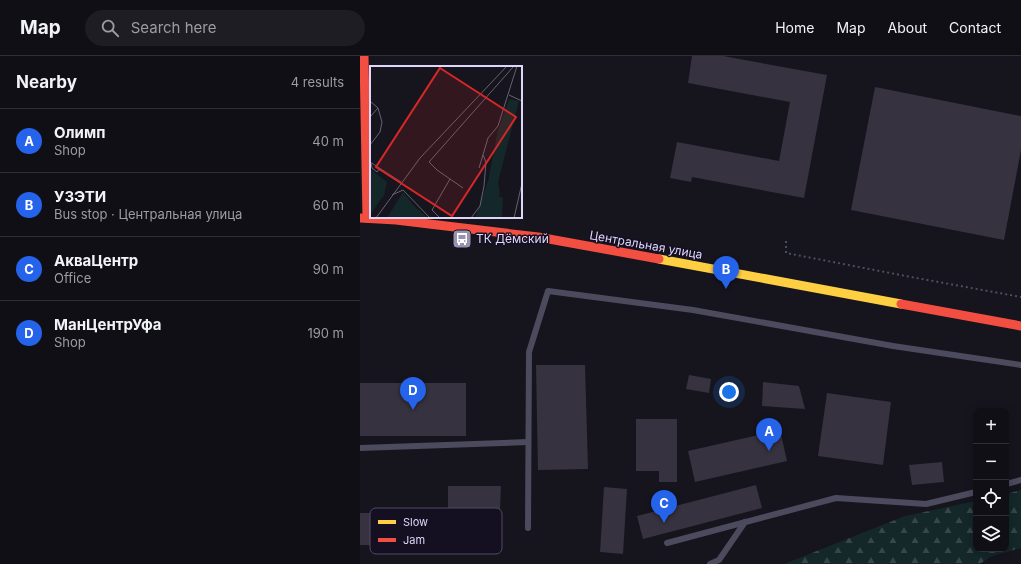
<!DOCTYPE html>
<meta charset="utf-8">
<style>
:root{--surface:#100f16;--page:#1e1d23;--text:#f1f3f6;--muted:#9c9ca1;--line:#302f35;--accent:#2563eb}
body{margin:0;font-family:Inter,sans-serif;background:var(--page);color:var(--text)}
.controls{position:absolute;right:12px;bottom:12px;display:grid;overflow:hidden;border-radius:8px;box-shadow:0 2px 10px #0003}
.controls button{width:36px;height:36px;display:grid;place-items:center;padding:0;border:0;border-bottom:1px solid var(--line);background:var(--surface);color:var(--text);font:20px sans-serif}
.you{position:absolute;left:369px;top:336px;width:14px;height:14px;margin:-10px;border:3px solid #fff;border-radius:50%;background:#1a73e8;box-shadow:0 0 0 6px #1a73e833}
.badge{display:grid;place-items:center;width:26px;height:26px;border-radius:50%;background:var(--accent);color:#fff;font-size:13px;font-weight:700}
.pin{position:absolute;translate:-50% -33px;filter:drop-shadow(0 1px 2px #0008)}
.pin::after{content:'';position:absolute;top:21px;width:14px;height:12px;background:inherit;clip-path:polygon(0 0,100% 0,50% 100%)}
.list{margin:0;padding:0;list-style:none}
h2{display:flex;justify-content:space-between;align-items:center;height:52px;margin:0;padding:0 16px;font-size:17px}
h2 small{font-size:13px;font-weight:400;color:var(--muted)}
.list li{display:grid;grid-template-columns:26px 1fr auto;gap:12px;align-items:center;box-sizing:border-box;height:64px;padding:0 16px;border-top:1px solid var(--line)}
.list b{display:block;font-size:15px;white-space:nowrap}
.list p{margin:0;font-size:13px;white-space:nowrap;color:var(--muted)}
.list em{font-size:13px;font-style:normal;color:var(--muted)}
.icon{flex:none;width:22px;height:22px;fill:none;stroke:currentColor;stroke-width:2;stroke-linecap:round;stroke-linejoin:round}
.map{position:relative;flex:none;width:661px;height:508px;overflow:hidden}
header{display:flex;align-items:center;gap:24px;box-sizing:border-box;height:56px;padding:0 20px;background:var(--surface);border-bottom:1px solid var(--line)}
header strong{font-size:19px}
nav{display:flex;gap:22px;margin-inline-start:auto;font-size:14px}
.search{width:280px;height:36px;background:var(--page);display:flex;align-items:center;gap:10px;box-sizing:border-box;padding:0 14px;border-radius:22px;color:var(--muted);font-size:15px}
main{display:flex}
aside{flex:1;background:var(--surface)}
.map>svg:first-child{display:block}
.forest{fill:url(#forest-firs)}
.building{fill:#36323f}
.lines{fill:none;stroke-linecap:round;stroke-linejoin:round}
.path{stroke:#49515d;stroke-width:2;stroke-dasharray:2 3;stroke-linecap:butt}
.lane{stroke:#4c4a5d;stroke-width:6}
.slow{stroke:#ffcf43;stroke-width:9}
.jam{stroke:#f24e42;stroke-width:9}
.labels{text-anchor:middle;stroke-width:3;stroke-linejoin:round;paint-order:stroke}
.poi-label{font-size:12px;fill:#ddd6fa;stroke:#151021;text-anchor:start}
.street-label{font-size:12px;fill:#ddd6fa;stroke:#151021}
.inset-road{fill:none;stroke:#666275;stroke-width:1}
.view{fill:#d62828;fill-opacity:0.15;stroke:#d62828;stroke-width:2}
.inset-edge{fill:none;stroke:#ddd6fa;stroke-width:2}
.key{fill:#151021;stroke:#514b62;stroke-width:1}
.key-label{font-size:11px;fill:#ddd6fa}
</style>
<header>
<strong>Map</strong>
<div class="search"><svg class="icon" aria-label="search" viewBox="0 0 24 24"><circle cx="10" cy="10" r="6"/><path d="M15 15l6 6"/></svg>Search here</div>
<nav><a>Home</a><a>Map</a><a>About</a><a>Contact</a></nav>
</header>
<main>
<aside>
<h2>Nearby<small>4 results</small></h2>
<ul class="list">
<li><span class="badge">A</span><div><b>Олимп</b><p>Shop</p></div><em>40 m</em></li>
<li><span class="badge">B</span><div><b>УЗЭТИ</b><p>Bus stop · Центральная улица</p></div><em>60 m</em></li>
<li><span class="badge">C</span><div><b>АкваЦентр</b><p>Office</p></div><em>90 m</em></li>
<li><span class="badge">D</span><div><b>МанЦентрУфа</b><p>Shop</p></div><em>190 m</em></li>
</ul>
</aside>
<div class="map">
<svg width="661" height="508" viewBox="0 0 661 508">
<defs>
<pattern id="forest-firs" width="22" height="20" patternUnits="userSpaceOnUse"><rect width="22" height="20" fill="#142729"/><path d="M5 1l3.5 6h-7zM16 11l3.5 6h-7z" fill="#364649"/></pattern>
</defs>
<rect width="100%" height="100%" fill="#16141d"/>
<polygon class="forest" points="661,434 661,492 630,501 620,508 424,508 545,460 616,445 616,493 646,493 646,438"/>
<g class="building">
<polygon points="332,0 363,0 467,19 444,142 332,121 331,126 310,122 317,86 419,105 430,46 328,27"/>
<polygon points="515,31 661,60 661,94 644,184 491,154"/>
<polygon points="176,309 225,309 228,413 178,414"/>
<polygon points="329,319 351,323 349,337 326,333"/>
<polygon points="403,326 439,330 445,353 402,350"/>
<rect x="0" y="327" width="106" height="53"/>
<polygon points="467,337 531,346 523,409 458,400"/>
<polygon points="276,363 317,363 317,426 299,426 299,415 276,415"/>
<polygon points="420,374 427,405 335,426 328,395"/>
<polygon points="582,406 584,426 552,429 549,409"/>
<polygon points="396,429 402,452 283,483 277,460"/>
<polygon points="88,430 141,430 140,454 88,453"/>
<polygon points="244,431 267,433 263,498 240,496"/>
<polygon points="0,457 61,457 62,489 0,489"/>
</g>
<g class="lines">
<polyline class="path" points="426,185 426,197 551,221 661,241"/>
<g class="lane">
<polyline points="0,392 168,386"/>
<polyline points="646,428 661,424"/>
<polyline points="168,472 169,296 188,235 333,254 533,290 661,309"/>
<polyline points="307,487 476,442 566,448 616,436"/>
<polyline points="350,508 359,504 385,466"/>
</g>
<polyline class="slow" points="299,203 541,248"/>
<g class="jam">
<polyline points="4,0 7,162"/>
<polyline points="0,162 36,164 178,181 299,203"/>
<polyline points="541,248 661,270"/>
</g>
</g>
<defs>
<symbol id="bus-square" viewBox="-11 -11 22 22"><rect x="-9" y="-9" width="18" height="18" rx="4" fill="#9792ad" stroke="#151021"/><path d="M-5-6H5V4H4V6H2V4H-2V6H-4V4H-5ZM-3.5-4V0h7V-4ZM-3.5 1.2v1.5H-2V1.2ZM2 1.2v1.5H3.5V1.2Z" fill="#fff"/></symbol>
</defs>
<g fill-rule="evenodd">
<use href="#bus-square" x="91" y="172" width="22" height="22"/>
</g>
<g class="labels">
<g class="poi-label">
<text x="116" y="187">ТК Дёмский</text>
</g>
<g class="street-label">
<text transform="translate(286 189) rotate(10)" y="4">Центральная улица</text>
</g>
</g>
<g transform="translate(10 10)">
<rect width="152" height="152" fill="#16141d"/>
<path d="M0,103L17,116L14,129L0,149ZM33,126L44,140L58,152H17ZM127,129L133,132L132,152H106Z" fill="#142729"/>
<path d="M139,33L149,35L128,116L130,128L121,141L118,152H105L118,115L128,64Z" fill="#142729"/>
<path class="inset-road" d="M139,29L152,35M0,35L8,42L12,56L10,66L0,79M0,51L8,42M0,96L31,116M1,97L2,102L7,106L10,102M109,102L118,72L128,60L147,0M93,122L67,104L59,96L144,0M22,129L33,124L60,152M6,152L50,92L137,0M70,152L62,144L80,113M101,152L110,140L114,120L116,96L113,89M144,152L152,117"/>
<path class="view" d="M70,2L146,51L82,150L6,101Z"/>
<rect width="152" height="152" class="inset-edge"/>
</g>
<rect x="10" y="452" width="132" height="46" rx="6" class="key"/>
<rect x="18" y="464" width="18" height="4" fill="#ffcf43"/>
<rect x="18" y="482" width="18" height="4" fill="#f24e42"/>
<g class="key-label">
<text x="43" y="470">Slow</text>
<text x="43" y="488">Jam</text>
</g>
</svg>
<div class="controls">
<button>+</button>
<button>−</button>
<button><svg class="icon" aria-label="locate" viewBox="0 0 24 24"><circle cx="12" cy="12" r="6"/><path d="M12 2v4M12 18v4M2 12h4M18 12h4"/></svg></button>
<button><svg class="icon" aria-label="layers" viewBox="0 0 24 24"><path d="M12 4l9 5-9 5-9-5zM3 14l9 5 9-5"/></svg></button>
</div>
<div class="you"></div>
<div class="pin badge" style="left:409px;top:395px">A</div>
<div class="pin badge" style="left:366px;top:233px">B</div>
<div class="pin badge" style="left:304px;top:467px">C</div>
<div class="pin badge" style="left:53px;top:354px">D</div>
</div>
</main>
